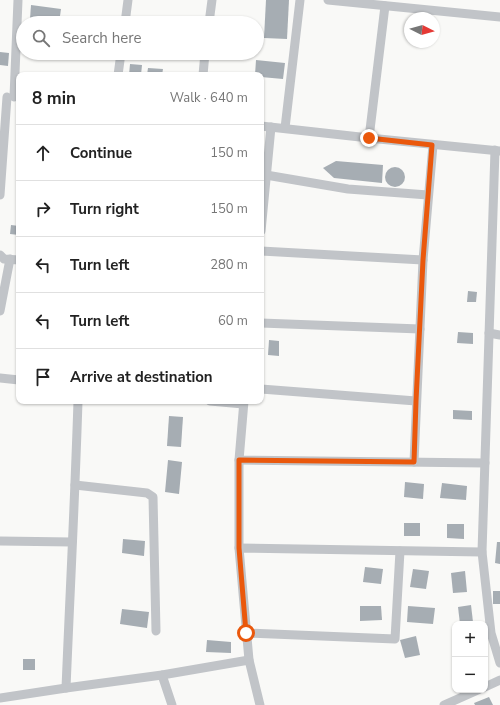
<!DOCTYPE html>
<meta charset="utf-8">
<style>
:root{--surface:#fff;--page:#f6f6f6;--text:#222;--muted:#767676;--line:#e0e0e0}
body{margin:0;font-family:"Nunito Sans",sans-serif;background:var(--page);color:var(--text)}
.controls{position:absolute;right:12px;bottom:12px;display:grid;overflow:hidden;border-radius:8px;box-shadow:0 1px 3px #0004}
.controls button{width:36px;height:36px;display:grid;place-items:center;padding:0;border:0;border-bottom:1px solid var(--line);background:var(--surface);color:var(--text);font:20px sans-serif}
.compass{position:absolute;left:404px;top:12px;width:36px;height:36px;border-radius:50%;background:var(--surface);box-shadow:0 1px 3px #0004;rotate:96deg}
.stop{position:absolute;width:12px;height:12px;margin:-9px;border:3px solid #ea580c;border-radius:50%;background:#fff}
.stop.end{background:#ea580c;border-color:#fff;box-shadow:0 1px 4px #0008}
.list{margin:0;padding:0;list-style:none}
h2{display:flex;justify-content:space-between;align-items:center;height:52px;margin:0;padding:0 16px;font-size:17px}
h2 small{font-size:13px;font-weight:400;color:var(--muted)}
.list li{display:grid;grid-template-columns:26px 1fr auto;gap:12px;align-items:center;box-sizing:border-box;height:56px;padding:0 16px;border-top:1px solid var(--line)}
.list b{display:block;font-size:15px;white-space:nowrap}
.list em{font-size:13px;font-style:normal;color:var(--muted)}
.icon{flex:none;width:22px;height:22px;fill:none;stroke:currentColor;stroke-width:2;stroke-linecap:round;stroke-linejoin:round}
.map{position:relative;flex:none;width:500px;height:705px;overflow:hidden}
.search{position:absolute;background:var(--surface);box-shadow:0 1px 3px #0004;left:16px;top:16px;width:248px;height:44px;display:flex;align-items:center;gap:10px;box-sizing:border-box;padding:0 14px;border-radius:22px;color:var(--muted);font-size:15px}
.panel{position:absolute;background:var(--surface);box-shadow:0 1px 3px #0004;left:16px;top:72px;width:248px;height:332px;border-radius:8px}
.map>svg:first-child{display:block}
.building{fill:#a6adb3}
.lines{fill:none;stroke-linecap:round;stroke-linejoin:round}
.minor{stroke:#c1c4c8;stroke-width:9}
.route{stroke:#ea580c;stroke-width:5}
</style>
<div class="map">
<svg width="500" height="705" viewBox="0 0 500 705">
<rect width="100%" height="100%" fill="#f9f9f7"/>
<g class="building">
<polygon points="266,0 289,0 287,39 264,38"/>
<polygon points="31,5 61,9 59,23 30,19"/>
<polygon points="0,52 9,53 8,66 0,65"/>
<polygon points="38,53 59,53 59,56 38,54"/>
<polygon points="256,60 285,63 283,79 261,77 261,75 255,75"/>
<polygon points="130,64 142,65 141,75 129,75"/>
<polygon points="148,68 163,69 162,75 147,75"/>
<polygon points="336,161 383,165 382,183 334,178 323,168"/>
<circle cx="395" cy="177" r="10"/>
<polygon points="11,225 19,226 19,235 10,234"/>
<polygon points="468,291 477,292 476,302 467,302"/>
<polygon points="458,332 473,333 473,344 457,343"/>
<polygon points="269,340 279,341 279,356 268,355"/>
<polygon points="453,410 472,411 472,420 453,419"/>
<polygon points="169,416 183,417 181,447 167,446"/>
<polygon points="168,460 182,462 179,494 165,492"/>
<polygon points="405,482 424,484 423,499 404,497"/>
<polygon points="442,483 467,486 466,500 440,498"/>
<rect x="404" y="523" width="16" height="13"/>
<polygon points="447,524 464,524 464,539 447,538"/>
<polygon points="123,539 145,541 144,556 122,553"/>
<polygon points="497,542 500,542 500,564 495,563"/>
<polygon points="365,567 383,569 381,584 363,582"/>
<polygon points="413,569 429,571 426,589 410,587"/>
<polygon points="465,571 467,592 453,593 451,573"/>
<rect x="493" y="591" width="7" height="13"/>
<polygon points="471,605 473,622 460,624 458,607"/>
<polygon points="360,606 381,606 382,620 360,621"/>
<polygon points="408,606 435,608 433,624 407,622"/>
<polygon points="122,609 149,612 147,628 120,624"/>
<polygon points="416,636 420,655 405,658 400,640"/>
<polygon points="207,640 231,642 231,653 206,652"/>
<rect x="23" y="659" width="12" height="11"/>
<polygon points="489,697 493,705 475,705 474,703"/>
</g>
<g class="lines">
<g class="minor">
<polyline points="328,0 500,17"/>
<polyline points="125,23 128,0"/>
<polyline points="209,23 212,0"/>
<polyline points="118,75 121,53"/>
<polyline points="203,75 205,53"/>
<polyline points="14,97 18,0"/>
<polyline points="261,126 369,138 500,151"/>
<polyline points="285,128 300,0"/>
<polyline points="369,138 385,6"/>
<polyline points="495,150 482,552 491,633 500,663"/>
<polyline points="266,175 348,189 428,195"/>
<polyline points="0,195 7,97"/>
<polyline points="261,231 271,127"/>
<polyline points="261,251 423,260"/>
<polyline points="0,255 4,259 19,260"/>
<polyline points="0,311 10,259"/>
<polyline points="261,323 420,329"/>
<polyline points="489,333 500,335"/>
<polyline points="0,378 19,380"/>
<polyline points="261,389 416,401"/>
<polyline points="210,401 243,404"/>
<polyline points="244,401 239,460 485,463"/>
<polyline points="414,462 423,260 433,145"/>
<polyline points="75,485 147,493 153,497 156,631"/>
<polyline points="0,541 72,542"/>
<polyline points="239,548 239,460"/>
<polyline points="246,633 395,639 400,551"/>
<polyline points="162,675 172,705"/>
<polyline points="485,687 500,680"/>
<path d="M66,688C70,592 75,497 78,401"/>
<polyline points="0,698 66,688 162,675 249,660"/>
<polyline points="260,705 249,660 239,548 482,552"/>
<polyline points="444,705 478,690"/>
</g>
</g>
<g class="lines">
<polyline class="route" points="246,633 239,548 239,460 414,462 416,401 423,260 432,145 369,138"/>
</g>
</svg>
<div class="controls">
<button>+</button>
<button>−</button>
</div>
<svg class="compass" viewBox="-18 -18 36 36"><path d="M0-13l5 13h-10z" fill="#e53935"/><path d="M0 13l5-13h-10z" fill="#767676"/></svg>
<div class="stop" style="left:246px;top:633px"></div>
<div class="stop end" style="left:369px;top:138px"></div>
<div class="search"><svg class="icon" aria-label="search" viewBox="0 0 24 24"><circle cx="10" cy="10" r="6"/><path d="M15 15l6 6"/></svg>Search here</div>
<section class="panel">
<h2>8 min<small>Walk · 640 m</small></h2>
<ul class="list">
<li><svg class="icon" aria-label="ahead" viewBox="0 0 24 24"><path d="M12 20V5M6 11l6-6 6 6"/></svg><div><b>Continue</b></div><em>150 m</em></li>
<li><svg class="icon" aria-label="right" viewBox="0 0 24 24"><path d="M7 20v-9h11M14 6l5 5-5 5"/></svg><div><b>Turn right</b></div><em>150 m</em></li>
<li><svg class="icon" aria-label="left" viewBox="0 0 24 24"><path d="M17 20v-9H6M10 6l-5 5 5 5"/></svg><div><b>Turn left</b></div><em>280 m</em></li>
<li><svg class="icon" aria-label="left" viewBox="0 0 24 24"><path d="M17 20v-9H6M10 6l-5 5 5 5"/></svg><div><b>Turn left</b></div><em>60 m</em></li>
<li><svg class="icon" aria-label="arrive" viewBox="0 0 24 24"><path d="M6 21V4h12l-3 4 3 4H6"/></svg><div><b>Arrive at destination</b></div></li>
</ul>
</section>
</div>
